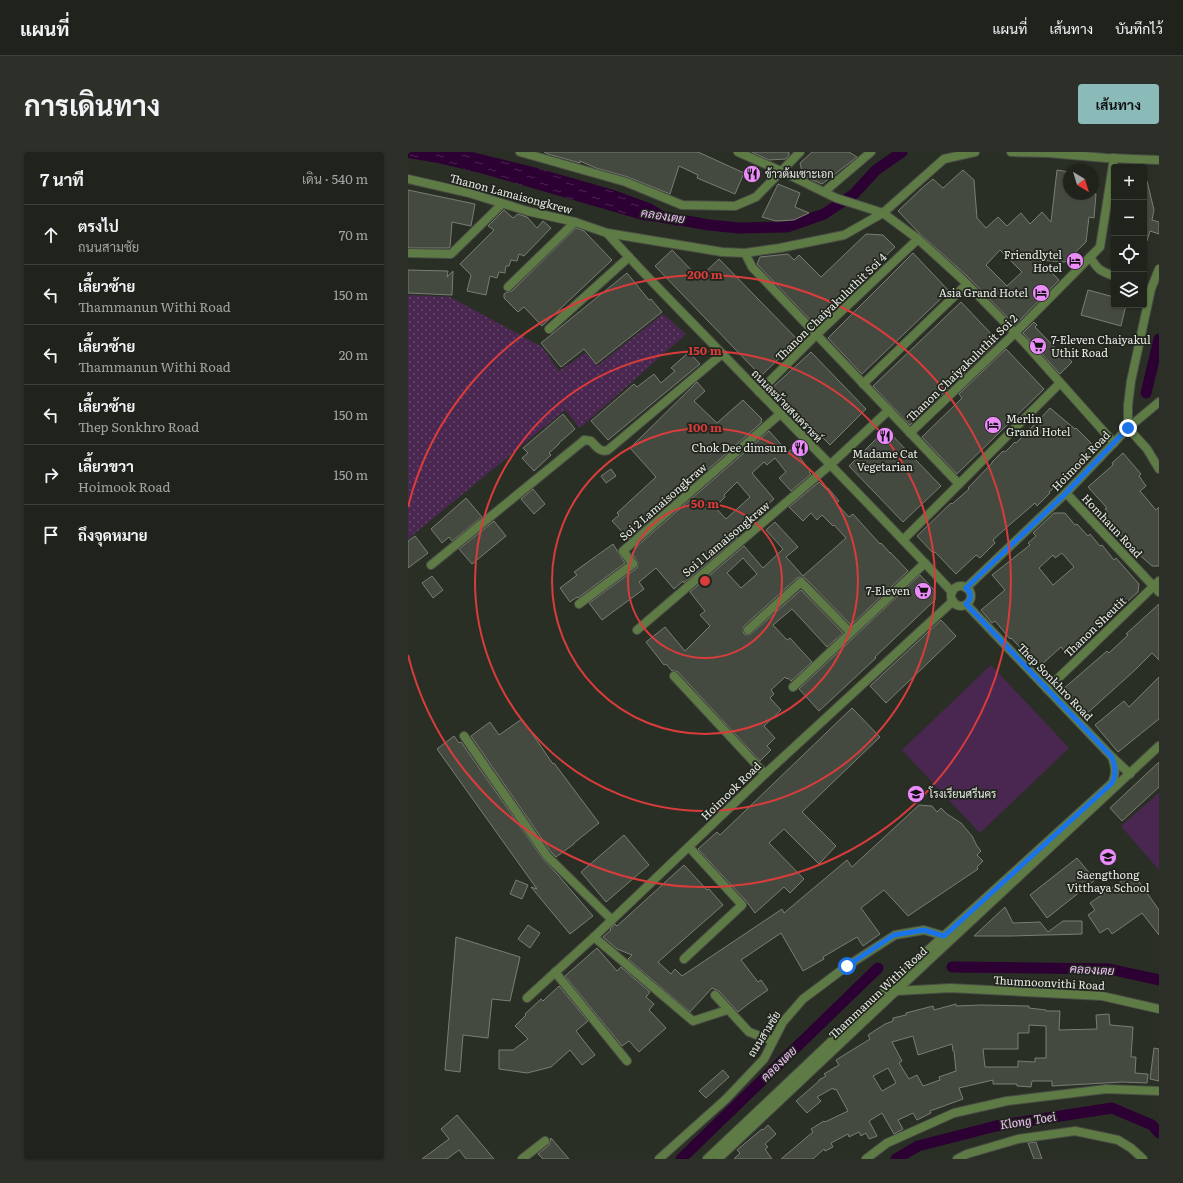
<!DOCTYPE html>
<html lang="th">
<meta charset="utf-8">
<style>
:root{--surface:#20231c;--page:#2d2f29;--text:#f1f3f6;--muted:#a2a4a3;--line:#3d403b;--accent:#8bbbb9}
body{margin:0;font-family:Literata,Sarabun,serif;background:var(--page);color:var(--text)}
.controls{position:absolute;right:12px;top:12px;display:grid;overflow:hidden;border-radius:4px;box-shadow:0 1px 3px #0004}
.controls button{width:36px;height:36px;display:grid;place-items:center;padding:0;border:0;border-bottom:1px solid var(--line);background:var(--surface);color:var(--text);font:20px sans-serif}
.compass{position:absolute;left:655px;top:12px;width:36px;height:36px;border-radius:50%;background:var(--surface);box-shadow:0 1px 3px #0004;rotate:142deg}
.stop{position:absolute;width:12px;height:12px;margin:-9px;border:3px solid #1a73e8;border-radius:50%;background:#fff}
.stop.end{background:#1a73e8;border-color:#fff;box-shadow:0 1px 4px #0008}
.list{margin:0;padding:0;list-style:none}
h2{display:flex;justify-content:space-between;align-items:center;height:52px;margin:0;padding:0 16px;font-size:17px}
h2 small{font-size:13px;font-weight:400;color:var(--muted)}
.list li{display:grid;grid-template-columns:26px 1fr auto;gap:12px;align-items:center;box-sizing:border-box;height:60px;padding:0 16px;border-top:1px solid var(--line)}
.list b{display:block;font-size:15px;white-space:nowrap}
.list p{margin:0;font-size:13px;white-space:nowrap;color:var(--muted)}
.list em{font-size:13px;font-style:normal;color:var(--muted)}
.icon{flex:none;width:22px;height:22px;fill:none;stroke:currentColor;stroke-width:2;stroke-linecap:round;stroke-linejoin:round}
.map{position:relative;flex:none;width:751px;height:1007px;overflow:hidden;border-radius:4px}
header{display:flex;align-items:center;gap:24px;box-sizing:border-box;height:56px;padding:0 20px;background:var(--surface);border-bottom:1px solid var(--line)}
header strong{font-size:19px}
nav{display:flex;gap:22px;margin-inline-start:auto;font-size:14px}
.intro{display:flex;align-items:center;justify-content:space-between;box-sizing:border-box;height:96px;padding:0 24px}
h1{margin:0;font-size:28px}
.button{padding:10px 18px;border-radius:4px;background:var(--accent);color:#111;font-size:14px;font-weight:700}
main{display:flex;gap:24px;padding:0 24px}
aside{flex:1;background:var(--surface);border-radius:4px;box-shadow:0 1px 3px #0004}
.map>svg:first-child{display:block}
.grass{fill:url(#grass-dots)}
.garden{fill:#4a2750}
.water{fill:url(#water-ripples)}
.lines{fill:none;stroke-linecap:round;stroke-linejoin:round}
.canal{stroke:#2c0033;stroke-width:11}
.building{fill:#454a41;stroke:#797e74;fill-rule:evenodd}
.minor-casing{stroke:#494d45;stroke-width:10}
.tertiary-casing{stroke:#494d45;stroke-width:10}
.minor{stroke:#5f7b45;stroke-width:8}
.tertiary{stroke:#5f7b45;stroke-width:8}
.route{stroke:#1a73e8;stroke-width:5}
.ring{fill:none;stroke:#d83c3b;stroke-width:2}
.labels{text-anchor:middle;stroke-width:3.5;stroke-linejoin:round;paint-order:stroke}
.poi-label{font-size:11px;fill:#e9ece6;stroke:#20251d;text-anchor:start}
.street-label{font-size:11px;fill:#e9ece6;stroke:#20251d}
.water-label{font-size:12px;font-style:italic;fill:#f4c2fc;stroke:#20251d}
.centre{fill:#d83c3b;stroke:#20251d;stroke-width:2}
.ring-label{font-size:12px;text-anchor:middle;font-weight:bold;fill:#d83c3b;stroke:#20251d;stroke-width:3.5;stroke-linejoin:round;paint-order:stroke}
</style>
<header>
<strong>แผนที่</strong>
<nav><a>แผนที่</a><a>เส้นทาง</a><a>บันทึกไว้</a></nav>
</header>
<div class="intro"><h1>การเดินทาง</h1><a class="button">เส้นทาง</a></div>
<main>
<aside>
<h2>7 นาที<small>เดิน · 540 m</small></h2>
<ul class="list">
<li><svg class="icon" aria-label="ahead" viewBox="0 0 24 24"><path d="M12 20V5M6 11l6-6 6 6"/></svg><div><b>ตรงไป</b><p>ถนนสามชัย</p></div><em>70 m</em></li>
<li><svg class="icon" aria-label="left" viewBox="0 0 24 24"><path d="M17 20v-9H6M10 6l-5 5 5 5"/></svg><div><b>เลี้ยวซ้าย</b><p>Thammanun Withi Road</p></div><em>150 m</em></li>
<li><svg class="icon" aria-label="left" viewBox="0 0 24 24"><path d="M17 20v-9H6M10 6l-5 5 5 5"/></svg><div><b>เลี้ยวซ้าย</b><p>Thammanun Withi Road</p></div><em>20 m</em></li>
<li><svg class="icon" aria-label="left" viewBox="0 0 24 24"><path d="M17 20v-9H6M10 6l-5 5 5 5"/></svg><div><b>เลี้ยวซ้าย</b><p>Thep Sonkhro Road</p></div><em>150 m</em></li>
<li><svg class="icon" aria-label="right" viewBox="0 0 24 24"><path d="M7 20v-9h11M14 6l5 5-5 5"/></svg><div><b>เลี้ยวขวา</b><p>Hoimook Road</p></div><em>150 m</em></li>
<li><svg class="icon" aria-label="arrive" viewBox="0 0 24 24"><path d="M6 21V4h12l-3 4 3 4H6"/></svg><div><b>ถึงจุดหมาย</b></div></li>
</ul>
</aside>
<div class="map">
<svg width="751" height="1007" viewBox="0 0 751 1007">
<defs>
<pattern id="grass-dots" width="8" height="8" patternUnits="userSpaceOnUse"><rect width="8" height="8" fill="#4a2750"/><path d="M2 2h.1M6 6h.1" fill="none" stroke="#644669" stroke-width="1.8" stroke-linecap="round"/></pattern>
<pattern id="water-ripples" width="26" height="14" patternUnits="userSpaceOnUse"><rect width="26" height="14" fill="#2c0033"/><path d="M2 4q2-2 4 0t4 0M15 11q2-2 4 0t4 0" fill="none" stroke="#4b2551"/></pattern>
</defs>
<rect width="100%" height="100%" fill="#2a2f26"/>
<polygon class="grass" points="0,143 42,145 134,195 151,219 177,201 189,214 255,162 278,182 172,276 157,258 0,387"/>
<g class="garden">
<polygon points="583,513 661,596 572,681 494,598"/>
<polygon points="751,641 751,718 713,674"/>
</g>
<polygon class="water" points="0,0 64,0 129,16 206,38 244,52 260,62 271,64 270,74 251,70 234,68 72,21 30,11 0,6"/>
<g class="lines">
<g class="canal">
<polyline points="256,65 301,73 331,76 379,75 416,62 446,42 468,18 494,0"/>
<polyline points="738,241 751,187"/>
<polyline points="544,815 701,817 751,828"/>
<polyline points="273,1007 470,816"/>
<polyline points="488,1007 510,994 588,974 704,956 744,973 751,981"/>
</g>
</g>
<g class="building">
<polygon points="136,0 290,0 336,21 327,42 289,26 290,23 271,14 262,42 220,25 188,16 172,9 172,11 140,2"/>
<polygon points="344,0 381,0 381,3 378,7 361,8"/>
<polygon points="404,0 441,0 449,5 414,32 395,24 392,11"/>
<path d="M555,18L566,28L569,66L578,76L590,65L599,74L613,61L622,72L634,60L643,70L649,18L661,20L660,42H688L686,66L681,65L678,90L657,110L631,108L651,128L607,173L558,123L512,82L490,59L513,37L525,27L535,36ZM592,98L614,120L599,134L578,113Z"/>
<polygon points="739,29 746,58 744,68 751,70 751,82 742,79 739,89 736,88 736,30"/>
<polygon points="370,32 392,41 387,55 401,61 386,68 368,69 354,65"/>
<polygon points="0,38 67,52 63,74 44,70 42,95 41,96 0,96"/>
<polygon points="96,58 105,66 110,62 119,65 129,76 135,69 143,76 116,104 111,102 109,109 103,108 101,114 98,114 97,121 91,120 89,126 82,124 78,143 59,139 63,123 52,112 86,78 80,74"/>
<polygon points="168,76 176,79 204,108 134,174 116,155 110,160 96,146 96,142 99,140 104,139"/>
<polygon points="458,82 475,83 487,95 406,172 349,112 352,105 380,102 386,108 391,103 413,125"/>
<polygon points="264,98 291,126 311,107 390,188 353,224 247,114"/>
<polygon points="505,101 541,139 454,222 420,186"/>
<polygon points="0,118 40,119 39,125 45,119 44,143 0,141"/>
<polygon points="219,121 241,148 243,147 254,160 188,212 176,197 153,215 133,191"/>
<polygon points="680,138 706,145 706,153 718,153 713,174 673,163"/>
<polygon points="553,150 590,189 502,273 465,234"/>
<polygon points="626,170 629,173 627,175 652,201 654,199 664,210 652,222 615,181"/>
<polygon points="598,197 636,237 549,322 514,285 554,246 551,242"/>
<polygon points="281,200 292,212 200,288 183,269 226,232 229,235 246,222 253,231 267,219 263,216"/>
<polygon points="403,200 458,257 422,293 365,235"/>
<polygon points="289,230 297,239 286,249 309,271 335,248 354,267 353,269 354,270 221,387 204,369 211,363 209,361 248,325 222,296"/>
<polygon points="642,256 667,277 668,276 683,291 684,301 641,340 642,341 629,354 627,351 598,376 585,388 587,391 572,406 568,403 548,422 527,400 525,401 509,384 543,351 544,352 561,337 560,336 584,311 584,310 595,299 597,300 607,290 608,291 631,268"/>
<polygon points="155,262 167,277 151,291 151,292 141,301 143,303 126,319 114,306 120,301 115,296"/>
<polygon points="478,277 533,334 495,370 441,314"/>
<path d="M361,279L380,300L385,296L402,319L401,320L403,322L383,339L371,326L378,320L367,306L359,313L356,310L344,321L366,347L345,365L346,367L327,384L329,386L276,431L275,429L266,437L248,416L231,430L236,437L194,468L181,451L229,416L230,411L224,401L229,395H228ZM329,330L342,345L318,367L307,355L317,345L316,343Z"/>
<polygon points="715,301 733,322 731,324 738,334 732,339 748,358 751,355 751,414 744,414 727,399 707,377 705,378 696,364 700,361 697,357 699,356 680,335 705,313 704,311"/>
<polygon points="203,317 208,324 198,331 193,324"/>
<path d="M411,330L418,337L420,336L425,342L431,349L428,351L441,365L445,362L472,392L473,391L482,401V400L500,419L443,473L397,426L392,425L389,426L336,474L335,479L336,482L339,483L343,482L393,438L435,481L419,495L384,457L365,473L379,488L382,486L404,510L383,529L380,526L379,527L377,525L363,538L366,542L362,546L373,558L356,574L367,586L359,594L363,598L352,609L270,520L267,519H264L258,512L256,513L238,490L257,475L277,499L302,474L292,463L297,459L282,440L336,394L355,416L375,397L358,378L367,370L390,395L378,405L395,424L438,386L426,373L425,374L414,363L409,368L403,361L395,369L381,355ZM335,406L349,422L333,436L319,421Z"/>
<polygon points="125,337 137,352 126,362 113,347"/>
<polygon points="58,346 74,365 44,389 41,385 34,391 23,377"/>
<path d="M646,361H657L667,373L669,372L680,384L682,382L692,394L694,393L706,408L708,406L731,432L730,440L683,482L685,483L675,492L672,489L658,501L653,495L631,515L603,486L602,487L587,469L584,471L573,458L597,438L584,423L622,393L620,391L628,384L625,381ZM654,401L666,415L645,433L631,416L645,403L647,406Z"/>
<polygon points="86,369 98,384 64,412 51,397"/>
<polygon points="7,384 20,401 0,416 0,389"/>
<polygon points="205,392 217,411 170,446 169,445 162,450 152,436 169,423 166,420"/>
<polygon points="512,423 527,439 527,448 467,505 468,506 411,559 391,537"/>
<polygon points="24,424 35,438 25,446 14,431"/>
<polygon points="751,452 751,508 744,501 727,518 675,565 665,555 667,553 654,538 699,499 701,501 720,483 718,482"/>
<polygon points="533,468 548,484 478,551 462,534"/>
<polygon points="751,525 751,567 710,600 687,573 716,549 721,555"/>
<polygon points="444,556 472,585 394,660 428,694 411,712 376,677 361,691 396,727 382,741 376,735 347,761 338,749 290,697 309,680 312,683"/>
<polygon points="114,567 145,612 146,611 191,671 166,691 166,692 148,705 143,700 63,584 82,570 91,583"/>
<polygon points="46,584 51,591 53,590 135,707 150,723 185,764 162,782 123,735 129,737 29,597"/>
<polygon points="751,610 751,635 714,669 702,656"/>
<polygon points="511,653 524,654 529,660 533,656 539,662 553,671 564,684 569,694 573,699 569,703 575,709 569,715 570,717 500,764 476,738 453,756 472,782 455,794 449,785 415,805 416,807 395,819 373,781 333,808 350,830 353,828 360,838 344,849 330,860 311,839 304,836 282,860 220,807 224,803 209,797 195,785 203,778 202,777 207,772 209,774 276,713 299,738 301,737 315,753 250,810 263,822 267,817 274,824 374,757 376,761 439,708 444,715"/>
<polygon points="216,683 241,713 198,750 173,720"/>
<polygon points="669,706 687,728 639,766 622,743"/>
<polygon points="725,721 751,758 751,783 734,761 704,782 700,776 692,781 680,763 687,758 682,751"/>
<polygon points="108,728 120,733 114,747 102,742"/>
<polygon points="597,755 605,771 632,770 640,780 655,769 674,769 674,782 603,784 566,784"/>
<polygon points="120,773 132,781 122,796 110,787"/>
<polygon points="48,785 112,805 102,849 84,847 80,886 55,883 52,920 37,918"/>
<polygon points="189,796 209,819 213,815 242,840 238,845 246,852 241,858 258,876 231,900 221,889 214,894 157,824"/>
<polygon points="151,834 180,869 168,879 187,903 174,913 162,898 143,915 119,921 91,917 91,898 105,898 120,887 107,874 118,863 117,862 133,847 135,849"/>
<path d="M548,852V854L573,853L621,854V856L638,858V859H652L651,878L689,877L688,863L701,862L702,873L725,875L723,905H728L727,921L740,922L739,931L714,930L644,934V929H624L623,935L609,934V932H585V928L551,936L555,947L522,959L523,961L509,968L505,961L490,968L495,977L486,982L474,961L461,969L469,984L461,987L458,981L453,984L451,980L441,985L440,982L423,991L425,995L417,999L416,997L405,1007H373L405,980L403,977L416,969L417,970L440,959L428,937L426,938L425,936L409,945L413,949L399,961L388,949L411,929V928L418,924L416,922L431,913L428,908L462,887L460,883L477,872L485,869V866L498,863V861L525,854L526,858ZM621,873L638,874V906H627V910L610,909V915H577L575,897H610V881H621ZM505,884L510,903L544,892L545,899H546L548,919L531,925L532,928L515,934L509,923L501,927L491,911L494,909L484,890ZM480,916L488,931L474,939L465,924Z"/>
<polygon points="746,896 751,897 751,929 742,927"/>
<polygon points="315,918 321,925 298,946 291,939"/>
<polygon points="49,963 86,1007 58,1007 51,998 39,1007 14,1007 41,987 33,977"/>
<polygon points="360,973 368,982 357,992 360,995 357,997 364,1007 326,1007 332,1001 329,998 354,977 355,978"/>
<polygon points="143,986 161,1007 135,1007 130,1002 141,993"/>
<polygon points="628,990 634,1007 626,1007 620,991"/>
</g>
<g class="lines">
<defs>
<g id="minor">
<polyline points="112,0 218,30 274,53 327,54 348,45 392,0"/>
<polyline points="330,0 373,19 428,46 475,61 510,87 554,127 616,190 706,291"/>
<polyline points="603,0 641,1 698,6 751,8"/>
<polyline points="0,27 61,41 119,59 167,70 199,81 314,100 337,101 372,96 436,83 475,61 536,7 567,0"/>
<polyline points="416,40 463,0"/>
<polyline points="0,101 43,102 94,52"/>
<polyline points="337,101 344,115 551,332"/>
<path d="M682,105C690,118 692,119 706,124"/>
<polyline points="100,135 167,70"/>
<polyline points="141,177 221,105"/>
<polyline points="455,232 559,132"/>
<polyline points="351,240 408,183 510,87"/>
<polyline points="720,276 720,253 723,229 743,137 751,117"/>
<polyline points="720,276 739,297 751,317"/>
<polyline points="720,276 751,250"/>
<polyline points="502,281 607,181 692,95 706,6"/>
<polyline points="658,341 751,440"/>
<polyline points="495,388 652,231"/>
<path d="M23,413L174,290L176,288L183,289C188,294 192,301 200,298L314,202"/>
<polyline points="171,452 225,412 215,399 372,262"/>
<polyline points="229,478 422,313 481,258"/>
<polyline points="340,478 393,430 442,480"/>
<polyline points="266,524 357,622"/>
<polyline points="385,535 517,411"/>
<polyline points="639,537 751,429"/>
<polyline points="56,584 139,704 204,768"/>
<polyline points="186,785 285,869 319,858"/>
<polyline points="276,807 334,753 281,695"/>
<polyline points="147,820 219,909"/>
<polyline points="486,837 488,839 542,836 694,844 751,857"/>
<polyline points="307,843 341,880 365,889"/>
<polyline points="114,1007 137,989"/>
<polyline points="251,1007 318,947 356,907 375,870 395,847 439,814 487,783 516,778 536,784"/>
<polyline points="458,1007 479,991 546,961 599,949 698,937 751,939"/>
<polyline points="549,1007 559,1002 610,987 667,979 710,988 723,996 735,1007"/>
</g>
<g id="tertiary">
<path d="M199,81C231,117 265,151 298,185C380,270 464,354 544,440"/>
<circle cx="553" cy="444" r="10"/>
<polyline points="558,436 658,341 720,276"/>
<polyline points="559,453 704,605 722,622"/>
<polyline points="119,846 186,785 357,622 545,449"/>
<path d="M299,1007L507,810L704,631C709,621 707,614 704,605"/>
<polyline points="310,1007 488,839 751,594"/>
</g>
</defs>
<use href="#minor" class="minor-casing"/>
<use href="#tertiary" class="tertiary-casing"/>
<use href="#minor" class="minor"/>
<use href="#tertiary" class="tertiary"/>
</g>
<g class="lines">
<path class="route" d="M439,814L486,783L516,778L536,784L704,631C709,621 707,614 704,605L558,452C564,447 564,441 558,436L658,341L720,276"/>
</g>
<g class="ring">
<circle cx="297" cy="429" r="77"/>
<circle cx="297" cy="429" r="153"/>
<circle cx="297" cy="429" r="230"/>
<path d="M0 355A306 306 0 1 1 0 503"/>
</g>
<defs>
<symbol id="restaurant-disc" viewBox="-11 -11 22 22"><circle r="9.5" fill="#ec8cfb" stroke="#20251d"/><path d="M-5-6h1v4h1v-4h1v4h1v-4h1v5L-1.5 .5V6h-2V.5L-5-1ZM5-6V6H3V1.5H1.5Q1.5-4 5-6Z" fill="#111"/></symbol>
<symbol id="hotel-disc" viewBox="-11 -11 22 22"><circle r="9.5" fill="#ec8cfb" stroke="#20251d"/><path d="M-6-4.5h1.5V1H6V5H4.5V3h-9V5H-6ZM-4 0a1.8 1.8 0 1 1 3.6 0ZM.5 0V-2.5h3Q6-2.5 6 0Z" fill="#111"/></symbol>
<symbol id="supermarket-disc" viewBox="-11 -11 22 22"><circle r="9.5" fill="#ec8cfb" stroke="#20251d"/><path d="M-6-5.5h2.5l.6 2H6L4.5 2H-2.5L-4.4-4H-6ZM-1.5 3.2a1.3 1.3 0 1 0 .1 0ZM3 3.2a1.3 1.3 0 1 0 .1 0Z" fill="#111"/></symbol>
<symbol id="school-disc" viewBox="-11 -11 22 22"><circle r="9.5" fill="#ec8cfb" stroke="#20251d"/><path d="M0-5L7-2L0 1L-7-2ZM-4 1L0 2.5L4 1V4Q0 6-4 4Z" fill="#111"/></symbol>
</defs>
<g fill-rule="evenodd">
<use href="#restaurant-disc" x="334" y="12" width="20" height="20"/>
<use href="#hotel-disc" x="657" y="99" width="20" height="20"/>
<use href="#hotel-disc" x="623" y="131" width="20" height="20"/>
<use href="#supermarket-disc" x="620" y="184" width="20" height="20"/>
<use href="#hotel-disc" x="575" y="263" width="20" height="20"/>
<use href="#restaurant-disc" x="467" y="274" width="20" height="20"/>
<use href="#restaurant-disc" x="382" y="286" width="20" height="20"/>
<use href="#supermarket-disc" x="505" y="429" width="20" height="20"/>
<use href="#school-disc" x="498" y="632" width="20" height="20"/>
<use href="#school-disc" x="690" y="695" width="20" height="20"/>
</g>
<g class="labels">
<g class="poi-label">
<text x="357" y="26">ข้าวต้มเซาะเอก</text>
<text x="654" y="107" text-anchor="end">Friendlytel<tspan x="654" dy="13">Hotel</tspan></text>
<text x="620" y="145" text-anchor="end">Asia Grand Hotel</text>
<text x="643" y="192">7-Eleven Chaiyakul<tspan x="643" dy="13">Uthit Road</tspan></text>
<text x="598" y="271">Merlin<tspan x="598" dy="13">Grand Hotel</tspan></text>
<text x="379" y="300" text-anchor="end">Chok Dee dimsum</text>
<text x="477" y="306" text-anchor="middle">Madame Cat<tspan x="477" dy="13">Vegetarian</tspan></text>
<text x="502" y="443" text-anchor="end">7-Eleven</text>
<text x="521" y="646">โรงเรียนศรีนคร</text>
<text x="700" y="727" text-anchor="middle">Saengthong<tspan x="700" dy="13">Vitthaya School</tspan></text>
</g>
<g class="street-label">
<text transform="translate(103 42) rotate(15)" y="4">Thanon Lamaisongkrew</text>
<text transform="translate(423 155) rotate(-44)" y="4">Thanon Chaiyakuluthit Soi 4</text>
<text transform="translate(554 216) rotate(-44)" y="4">Thanon Chaiyakuluthit Soi 2</text>
<text transform="translate(379 254) rotate(46)" y="4">ถนนละม้ายสงเคราะห์</text>
<text transform="translate(673 309) rotate(-46)" y="4">Hoimook Road</text>
<text transform="translate(255 350) rotate(-41)" y="4">Soi 2 Lamaisongkraw</text>
<text transform="translate(704 374) rotate(47)" y="4">Homhaun Road</text>
<text transform="translate(318 387) rotate(-40)" y="4">Soi 1 Lamaisongkraw</text>
<text transform="translate(687 475) rotate(-44)" y="4">Thanon Sheutit</text>
<text transform="translate(647 530) rotate(46)" y="4">Thep Sonkhro Road</text>
<text transform="translate(323 639) rotate(-44)" y="4">Hoimook Road</text>
<text transform="translate(641 831) rotate(3)" y="4">Thumnoonvithi Road</text>
<text transform="translate(470 841) rotate(-43)" y="4">Thammanun Withi Road</text>
<text transform="translate(356 882) rotate(-58)" y="4">ถนนสามชัย</text>
</g>
<g class="water-label">
<text transform="translate(255 64) rotate(9)" y="4">คลองเตย</text>
<text transform="translate(684 818) rotate(3)" y="4">คลองเตย</text>
<text transform="translate(371 912) rotate(-44)" y="4">คลองเตย</text>
<text transform="translate(620 969) rotate(-9)" y="4">Klong Toei</text>
</g>
</g>
<circle cx="297" cy="429" r="6" class="centre"/>
<g class="ring-label">
<text x="297" y="127">200 m</text>
<text x="297" y="203">150 m</text>
<text x="297" y="280">100 m</text>
<text x="297" y="356">50 m</text>
</g>
</svg>
<div class="controls">
<button>+</button>
<button>−</button>
<button><svg class="icon" aria-label="locate" viewBox="0 0 24 24"><circle cx="12" cy="12" r="6"/><path d="M12 2v4M12 18v4M2 12h4M18 12h4"/></svg></button>
<button><svg class="icon" aria-label="layers" viewBox="0 0 24 24"><path d="M12 4l9 5-9 5-9-5zM3 14l9 5 9-5"/></svg></button>
</div>
<svg class="compass" viewBox="-18 -18 36 36"><path d="M0-13l5 13h-10z" fill="#e53935"/><path d="M0 13l5-13h-10z" fill="#a2a4a3"/></svg>
<div class="stop" style="left:439px;top:814px"></div>
<div class="stop end" style="left:720px;top:276px"></div>
</div>
</main>
